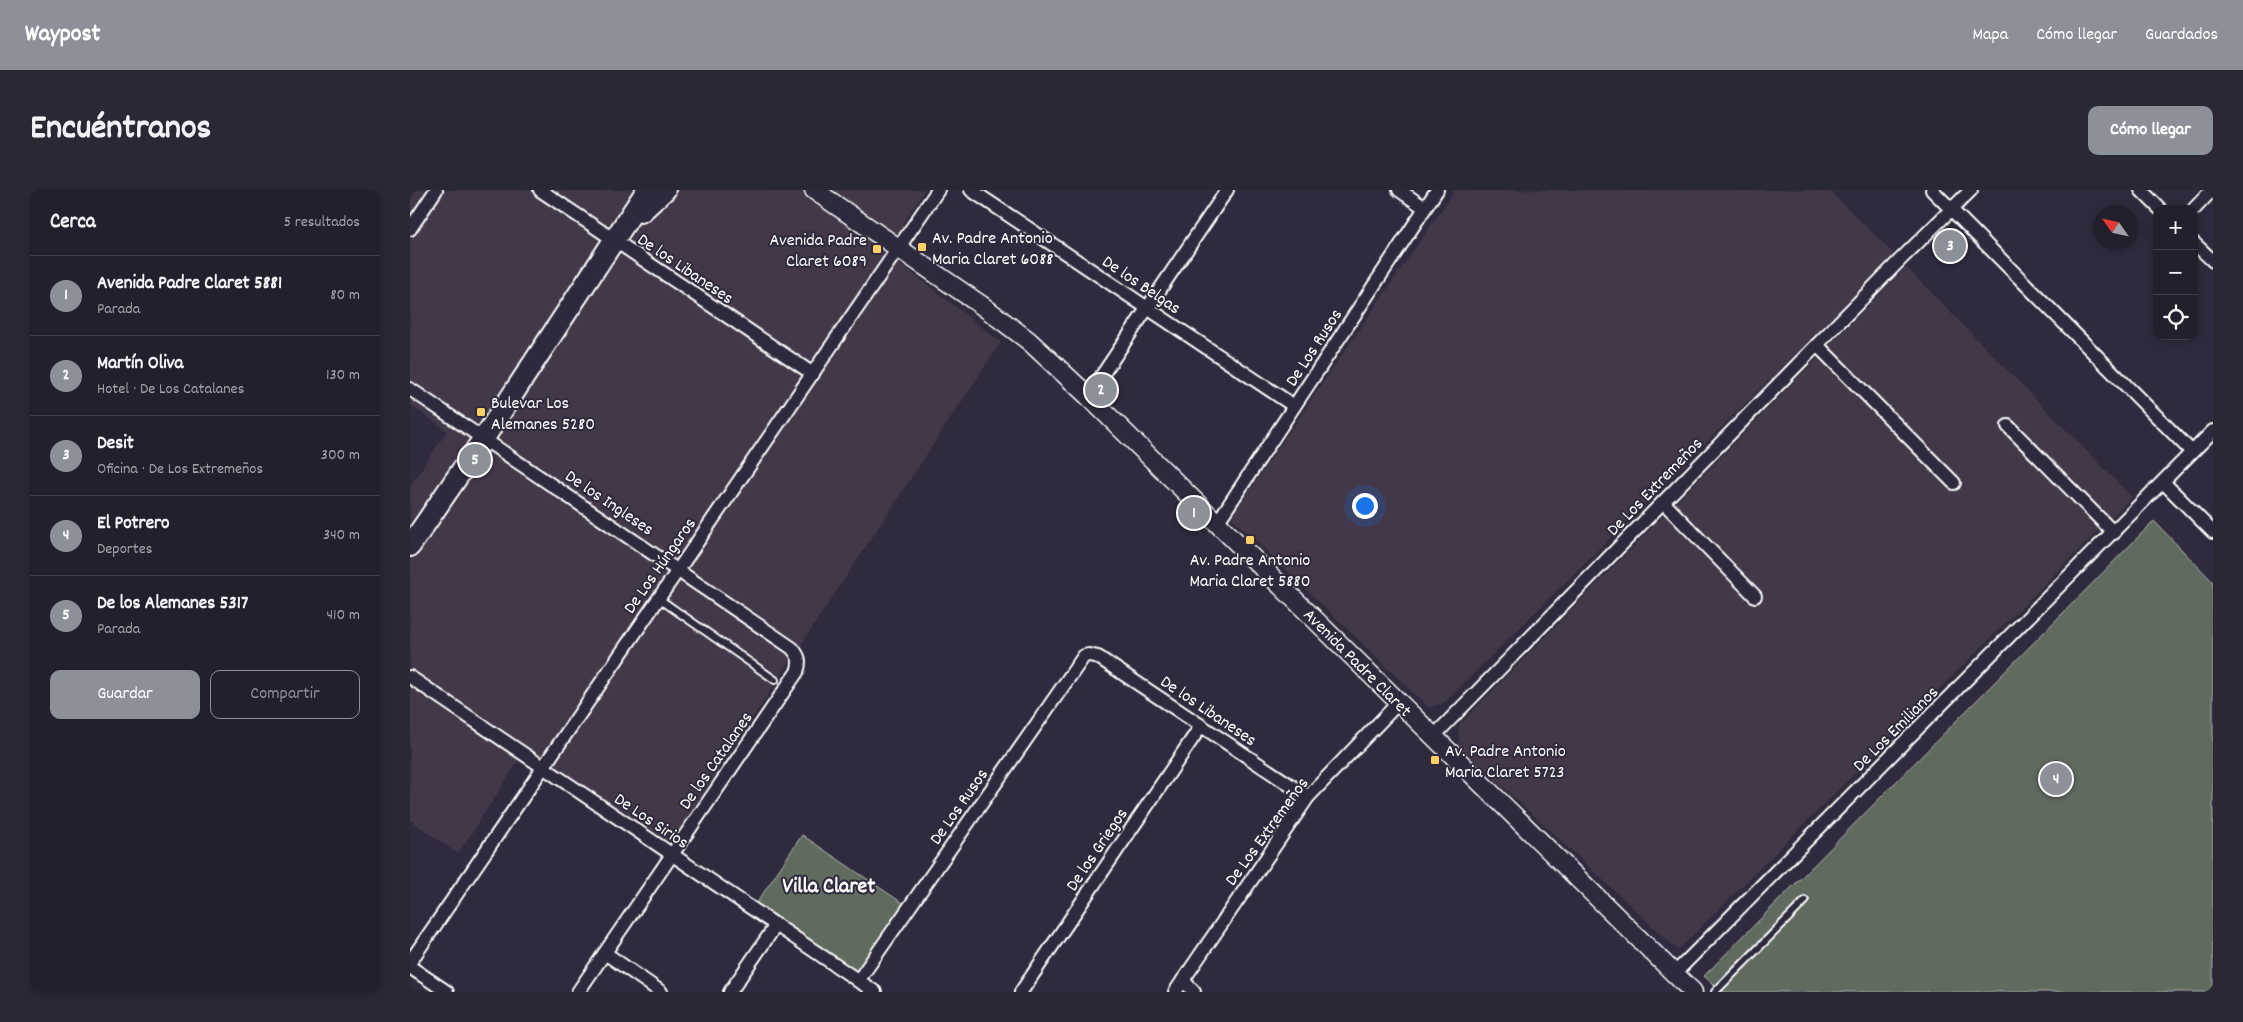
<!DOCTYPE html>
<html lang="es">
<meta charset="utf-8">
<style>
:root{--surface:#23202e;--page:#2b2836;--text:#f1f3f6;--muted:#a3a3aa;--line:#403e4a;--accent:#8c9099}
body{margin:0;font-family:Dekko,sans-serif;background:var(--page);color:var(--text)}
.controls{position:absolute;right:15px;top:15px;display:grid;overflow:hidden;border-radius:10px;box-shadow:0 2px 12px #0003}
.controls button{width:45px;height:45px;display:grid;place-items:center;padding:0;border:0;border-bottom:1px solid var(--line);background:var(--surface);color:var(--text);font:25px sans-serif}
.compass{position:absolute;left:1683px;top:15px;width:45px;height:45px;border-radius:50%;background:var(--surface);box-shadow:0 2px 12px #0003;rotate:304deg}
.you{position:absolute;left:954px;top:315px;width:18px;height:18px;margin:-12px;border:4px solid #fff;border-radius:50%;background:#1a73e8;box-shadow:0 0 0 8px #1a73e833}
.badge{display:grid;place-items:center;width:32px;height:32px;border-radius:50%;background:var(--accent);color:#fff;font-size:16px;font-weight:700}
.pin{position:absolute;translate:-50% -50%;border:2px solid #fff;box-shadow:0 1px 5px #0006}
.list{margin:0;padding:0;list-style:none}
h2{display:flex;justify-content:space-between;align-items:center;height:65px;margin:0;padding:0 20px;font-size:21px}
h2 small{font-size:16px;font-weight:400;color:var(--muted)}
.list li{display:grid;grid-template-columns:32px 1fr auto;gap:15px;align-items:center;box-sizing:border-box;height:80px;padding:0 20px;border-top:1px solid var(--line)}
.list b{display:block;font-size:19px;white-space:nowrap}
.list p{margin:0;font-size:16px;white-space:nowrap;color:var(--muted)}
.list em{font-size:16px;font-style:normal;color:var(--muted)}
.actions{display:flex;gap:10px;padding:15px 20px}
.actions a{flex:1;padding:11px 0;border:1px solid var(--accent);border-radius:10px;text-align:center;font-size:18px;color:var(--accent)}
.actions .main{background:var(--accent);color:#fff}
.icon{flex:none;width:28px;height:28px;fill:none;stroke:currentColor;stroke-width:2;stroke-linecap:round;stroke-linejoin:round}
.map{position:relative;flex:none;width:1803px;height:802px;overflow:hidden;border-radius:10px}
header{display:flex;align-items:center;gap:30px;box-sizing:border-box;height:70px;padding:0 25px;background:var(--accent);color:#fff}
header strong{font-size:24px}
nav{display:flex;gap:28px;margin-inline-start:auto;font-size:18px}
.intro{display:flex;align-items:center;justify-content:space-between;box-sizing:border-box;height:120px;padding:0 30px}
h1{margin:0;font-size:35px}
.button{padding:12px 22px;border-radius:10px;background:var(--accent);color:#fff;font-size:18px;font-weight:700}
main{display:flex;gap:30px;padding:0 30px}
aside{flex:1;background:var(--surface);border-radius:10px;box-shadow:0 2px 12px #0003}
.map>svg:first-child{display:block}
.built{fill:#433949}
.green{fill:#616b5f;stroke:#b0b5af}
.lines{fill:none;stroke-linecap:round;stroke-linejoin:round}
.service-casing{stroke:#fff;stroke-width:10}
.minor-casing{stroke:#fff;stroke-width:16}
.secondary-casing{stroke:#fff;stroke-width:21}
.primary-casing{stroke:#fff;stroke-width:24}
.service{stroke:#2f2a3d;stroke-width:6}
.minor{stroke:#2f2a3d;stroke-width:12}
.secondary{stroke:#2f2a3d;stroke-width:18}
.primary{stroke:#2f2a3d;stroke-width:20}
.poi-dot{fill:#ffd166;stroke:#2f2a3d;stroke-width:2}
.labels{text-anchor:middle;stroke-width:4;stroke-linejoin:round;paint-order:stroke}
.poi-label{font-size:18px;fill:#fff;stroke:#2f2a3d;text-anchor:start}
.street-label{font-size:18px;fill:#fff;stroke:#2f2a3d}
.district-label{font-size:22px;font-weight:bold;fill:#fff;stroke:#2f2a3d}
</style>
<header>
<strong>Waypost</strong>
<nav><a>Mapa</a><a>Cómo llegar</a><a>Guardados</a></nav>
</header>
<div class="intro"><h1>Encuéntranos</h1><a class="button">Cómo llegar</a></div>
<main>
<aside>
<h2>Cerca<small>5 resultados</small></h2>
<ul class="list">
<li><span class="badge">1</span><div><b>Avenida Padre Claret 5881</b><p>Parada</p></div><em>80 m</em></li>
<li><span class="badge">2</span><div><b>Martín Oliva</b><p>Hotel · De Los Catalanes</p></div><em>130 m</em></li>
<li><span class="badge">3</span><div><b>Desit</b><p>Oficina · De Los Extremeños</p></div><em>300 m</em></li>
<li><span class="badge">4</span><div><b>El Potrero</b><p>Deportes</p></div><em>340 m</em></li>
<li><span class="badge">5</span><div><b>De los Alemanes 5317</b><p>Parada</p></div><em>410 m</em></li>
</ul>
<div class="actions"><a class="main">Guardar</a><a>Compartir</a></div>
</aside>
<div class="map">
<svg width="1803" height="802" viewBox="0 0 1803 802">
<rect width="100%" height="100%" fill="#2f2a3d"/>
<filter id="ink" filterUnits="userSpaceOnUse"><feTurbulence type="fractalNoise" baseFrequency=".02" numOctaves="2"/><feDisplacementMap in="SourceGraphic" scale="10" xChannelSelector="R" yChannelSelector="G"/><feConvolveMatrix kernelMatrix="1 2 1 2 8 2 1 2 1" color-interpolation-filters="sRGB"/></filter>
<g filter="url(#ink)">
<g class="built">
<polygon points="0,0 515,0 493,33 497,79 591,152 260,653 116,559 48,664 0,630 0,296 37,241 0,215"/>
<polygon points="1045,0 1419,0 1485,65 1035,512 1019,518 821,327"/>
<polygon points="1496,77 1722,307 1268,760 1049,556 1048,536"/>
</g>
<g class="green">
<polygon points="1744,331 1803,392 1803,802 1312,802 1294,786"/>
<polygon points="392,645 497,716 448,786 344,717"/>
</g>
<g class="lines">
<defs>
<g id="service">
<polyline points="248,408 365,490"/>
<polyline points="1305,802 1395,711"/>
</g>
<g id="minor">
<polyline points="130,0 403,184"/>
<polyline points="561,0 884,216"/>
<polyline points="989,0 1015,18"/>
<polyline points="1522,0 1782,262"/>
<polyline points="1731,0 1750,19"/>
<polyline points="1784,19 1802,0"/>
<polyline points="0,39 26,0"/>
<polyline points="1784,53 1803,71"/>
<polyline points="1407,155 1544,293"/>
<path d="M0,199L382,458C389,466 391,471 387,482L168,802"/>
<polyline points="678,206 817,0"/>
<polyline points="1598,236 1704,343"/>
<polyline points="1753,292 1803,342"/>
<polyline points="1253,312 1345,406"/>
<polyline points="807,333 1027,0"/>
<polyline points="0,487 465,802"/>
<polyline points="1024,546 1490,70 1561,0"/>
<polyline points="195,763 251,802"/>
<polyline points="0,772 528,0"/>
<polyline points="0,777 37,802"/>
<polyline points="1264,784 1803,241"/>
<polyline points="773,790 784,802"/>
<polyline points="448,791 674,466 679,465 688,467 898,607"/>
<polyline points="320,802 366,735"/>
<polyline points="611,802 791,536"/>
<polyline points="765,802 898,607 989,512"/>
</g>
<polyline id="secondary" points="404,0 574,117 619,151 678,206 1283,802"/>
<g id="primary">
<polyline points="231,22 255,0"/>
<polyline points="0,356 74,248 237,0"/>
</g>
</defs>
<use href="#service" class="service-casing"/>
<use href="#minor" class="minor-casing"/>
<use href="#secondary" class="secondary-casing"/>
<use href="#primary" class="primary-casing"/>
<use href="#service" class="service"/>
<use href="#minor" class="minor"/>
<use href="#secondary" class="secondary"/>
<use href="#primary" class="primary"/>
</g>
</g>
<g class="poi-dot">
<rect x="507" y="52" width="10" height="10" rx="2.5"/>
<rect x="462" y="54" width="10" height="10" rx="2.5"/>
<rect x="66" y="217" width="10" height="10" rx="2.5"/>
<rect x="835" y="345" width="10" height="10" rx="2.5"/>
<rect x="1020" y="565" width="10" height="10" rx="2.5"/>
</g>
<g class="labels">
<g class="poi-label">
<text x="522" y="53">Av. Padre Antonio<tspan x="522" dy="21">Maria Claret 6088</tspan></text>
<text x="457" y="55" text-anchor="end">Avenida Padre<tspan x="457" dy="21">Claret 6089</tspan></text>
<text x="81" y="218">Bulevar Los<tspan x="81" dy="21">Alemanes 5280</tspan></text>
<text x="840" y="375" text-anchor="middle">Av. Padre Antonio<tspan x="840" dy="21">Maria Claret 5880</tspan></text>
<text x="1035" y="566">Av. Padre Antonio<tspan x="1035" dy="21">Maria Claret 5723</tspan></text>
</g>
<g class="street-label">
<text transform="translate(276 78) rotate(34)" y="6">De los Libaneses</text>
<text transform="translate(732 94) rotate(34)" y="6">De los Belgas</text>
<text transform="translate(903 157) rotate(-57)" y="6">De Los Rusos</text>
<text transform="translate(1244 296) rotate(-46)" y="6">De Los Extremeños</text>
<text transform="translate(200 312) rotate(34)" y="6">De los Ingleses</text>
<text transform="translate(249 375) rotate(-55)" y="6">De Los Húngaros</text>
<text transform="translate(948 472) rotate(45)" y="6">Avenida Padre Claret</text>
<text transform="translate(799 520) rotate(34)" y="6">De los Libaneses</text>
<text transform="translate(1485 538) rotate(-45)" y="6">De Los Emilianos</text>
<text transform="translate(305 570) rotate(-55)" y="6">De los Catalanes</text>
<text transform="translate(548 616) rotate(-55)" y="6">De Los Rusos</text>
<text transform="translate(242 630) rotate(34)" y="6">De Los Sirios</text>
<text transform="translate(856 641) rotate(-54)" y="6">De Los Extremeños</text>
<text transform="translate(686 659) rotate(-56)" y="6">De los Griegos</text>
</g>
<g class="district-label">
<text x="419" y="702">Villa Claret</text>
</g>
</g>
</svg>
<div class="controls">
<button>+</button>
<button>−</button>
<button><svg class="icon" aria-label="locate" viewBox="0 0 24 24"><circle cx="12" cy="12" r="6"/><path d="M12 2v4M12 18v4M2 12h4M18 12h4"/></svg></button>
</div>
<svg class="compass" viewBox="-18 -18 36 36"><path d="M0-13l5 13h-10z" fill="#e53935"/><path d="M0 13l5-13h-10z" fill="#a3a3aa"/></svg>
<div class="you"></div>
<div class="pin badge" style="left:784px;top:323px">1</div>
<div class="pin badge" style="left:691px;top:200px">2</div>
<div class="pin badge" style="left:1540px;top:56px">3</div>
<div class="pin badge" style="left:1646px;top:589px">4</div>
<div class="pin badge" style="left:65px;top:270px">5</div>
</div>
</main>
